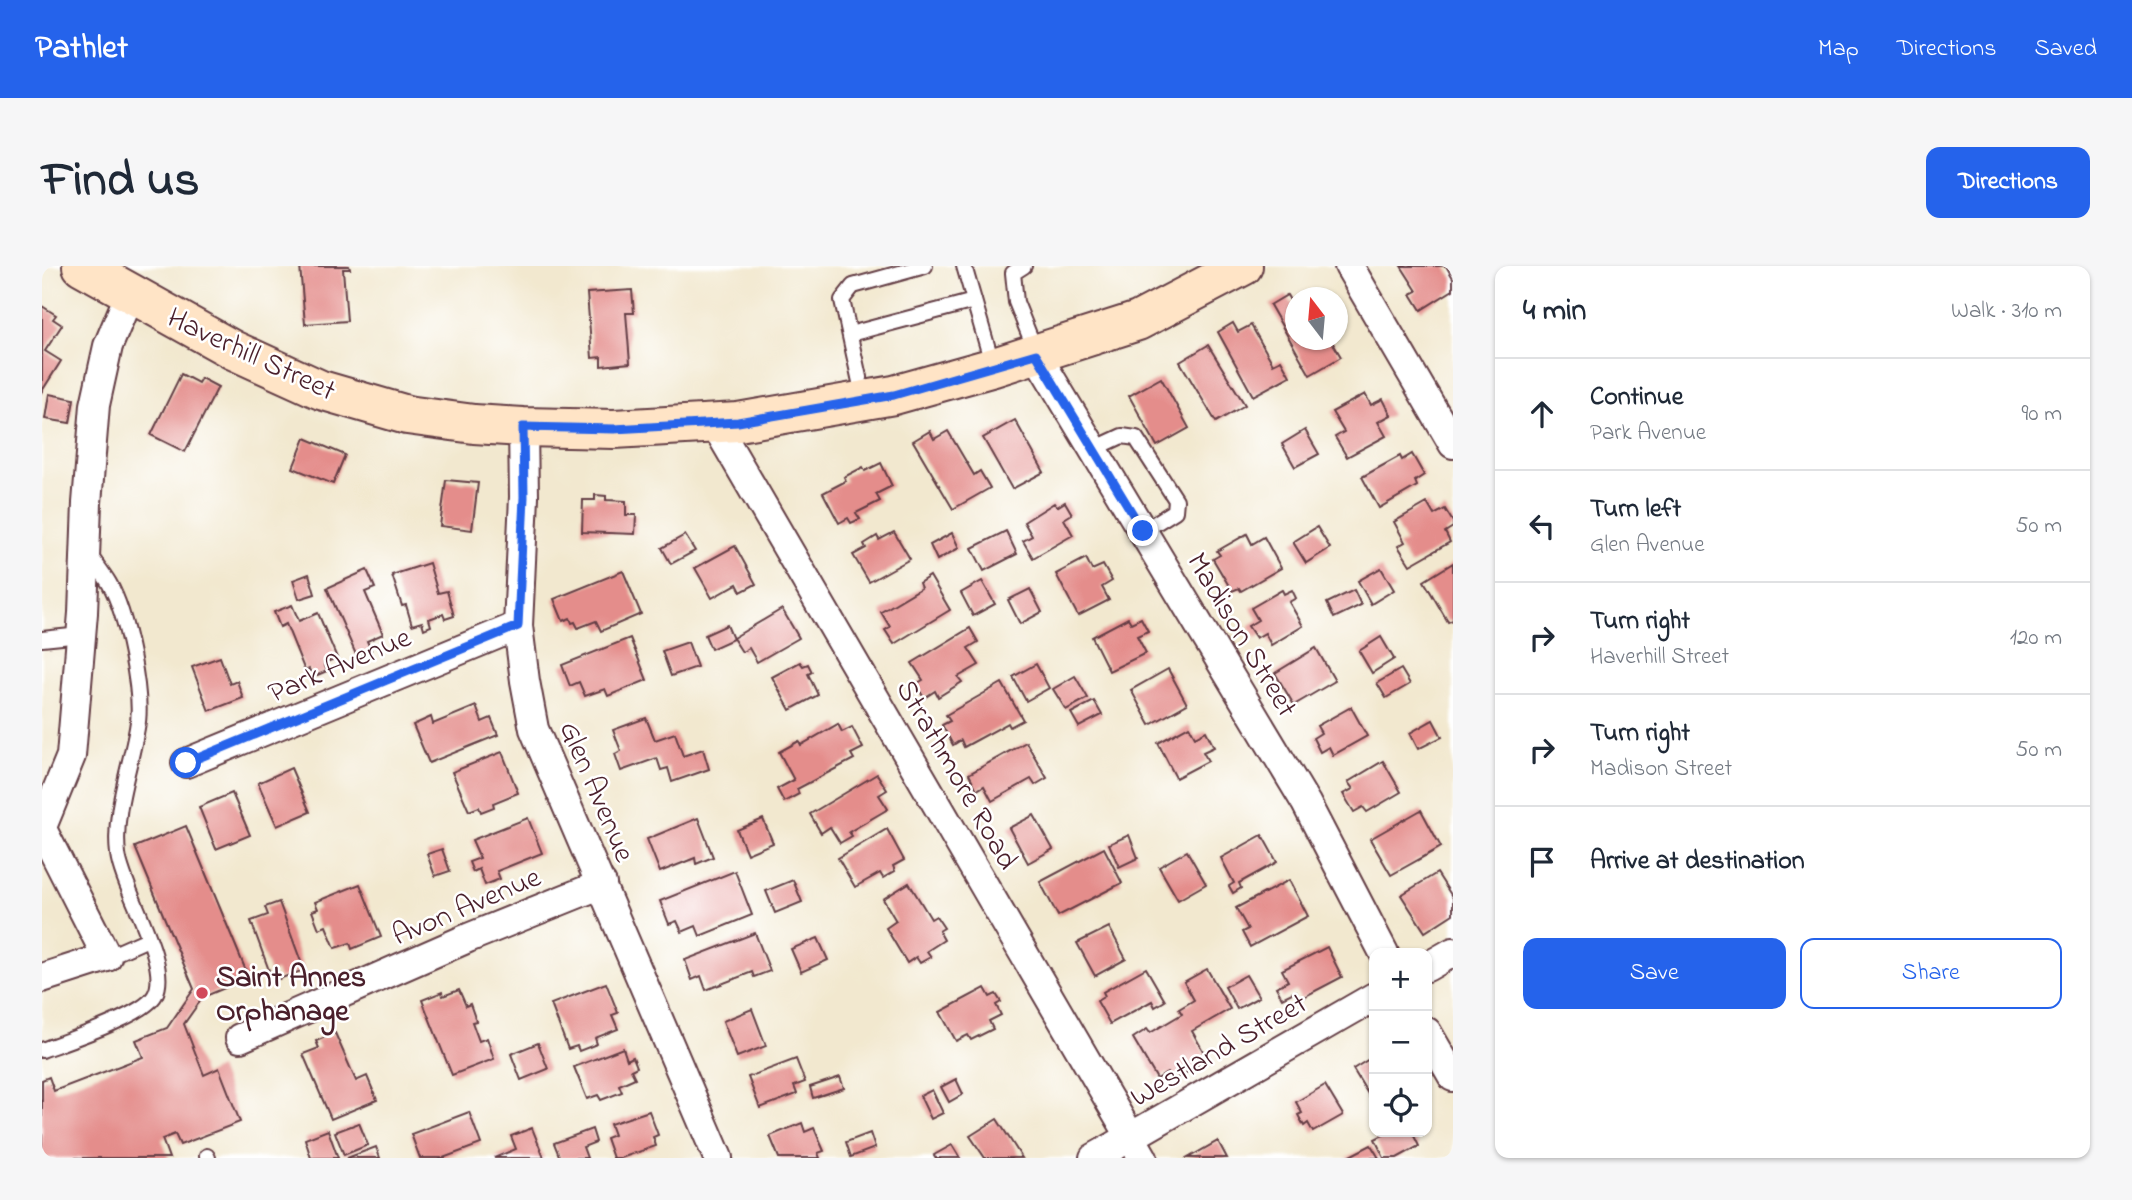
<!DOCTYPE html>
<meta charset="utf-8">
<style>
:root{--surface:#fff;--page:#f6f6f7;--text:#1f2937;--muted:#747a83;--line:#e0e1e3;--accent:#2563eb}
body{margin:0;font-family:"Indie Flower",sans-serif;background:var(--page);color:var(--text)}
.controls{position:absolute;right:21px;bottom:21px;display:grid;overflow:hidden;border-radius:14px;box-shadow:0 2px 5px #0004}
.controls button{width:63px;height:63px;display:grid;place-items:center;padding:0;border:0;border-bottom:2px solid var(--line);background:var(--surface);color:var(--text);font:35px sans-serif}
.compass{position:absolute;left:1243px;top:21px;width:63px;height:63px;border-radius:50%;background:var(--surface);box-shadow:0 2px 5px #0004;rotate:344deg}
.stop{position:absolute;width:21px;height:21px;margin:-16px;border:5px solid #2563eb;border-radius:50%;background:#fff}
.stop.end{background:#2563eb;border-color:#fff;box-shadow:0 2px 7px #0008}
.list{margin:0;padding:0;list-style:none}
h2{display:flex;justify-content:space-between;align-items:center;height:91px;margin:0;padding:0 28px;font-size:30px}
h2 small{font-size:23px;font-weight:400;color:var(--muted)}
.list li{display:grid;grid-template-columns:46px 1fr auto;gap:21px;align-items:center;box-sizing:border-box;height:112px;padding:0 28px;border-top:2px solid var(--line)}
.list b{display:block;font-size:26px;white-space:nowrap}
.list p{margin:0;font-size:23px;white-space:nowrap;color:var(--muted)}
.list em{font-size:23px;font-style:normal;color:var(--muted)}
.actions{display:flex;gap:14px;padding:21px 28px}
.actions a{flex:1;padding:16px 0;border:2px solid var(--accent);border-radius:14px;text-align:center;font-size:24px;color:var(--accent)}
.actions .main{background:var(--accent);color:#fff}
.icon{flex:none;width:38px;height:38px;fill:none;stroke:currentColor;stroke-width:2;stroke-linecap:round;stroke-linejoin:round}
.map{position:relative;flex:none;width:1411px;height:892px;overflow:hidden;border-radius:14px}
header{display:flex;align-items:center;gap:42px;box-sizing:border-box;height:98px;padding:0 35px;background:var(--accent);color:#fff}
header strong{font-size:33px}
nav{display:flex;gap:38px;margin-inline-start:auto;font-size:24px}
.intro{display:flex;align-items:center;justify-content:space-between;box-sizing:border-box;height:168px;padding:0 42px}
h1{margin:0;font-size:49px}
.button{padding:18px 32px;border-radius:14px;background:var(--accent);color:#fff;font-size:24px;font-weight:700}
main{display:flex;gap:42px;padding:0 42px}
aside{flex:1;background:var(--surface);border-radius:14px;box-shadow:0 2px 5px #0004}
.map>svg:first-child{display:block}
.building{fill:#e48d8b}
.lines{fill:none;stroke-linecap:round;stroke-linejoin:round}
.lane-casing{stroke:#633d44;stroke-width:18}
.street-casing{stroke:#633d44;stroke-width:32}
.secondary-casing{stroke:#633d44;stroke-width:42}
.lane{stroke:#fff;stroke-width:14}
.street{stroke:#fff;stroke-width:28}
.secondary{stroke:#ffe4c6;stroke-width:38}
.route{stroke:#2563eb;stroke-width:9}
.poi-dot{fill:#d1495b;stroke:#fff;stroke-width:2.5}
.labels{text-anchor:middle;stroke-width:5;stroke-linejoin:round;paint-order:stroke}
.street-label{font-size:30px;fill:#4a1f2b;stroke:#fff}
.poi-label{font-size:30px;font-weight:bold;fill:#4a1f2b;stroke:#fff;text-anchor:start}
</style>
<header>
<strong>Pathlet</strong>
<nav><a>Map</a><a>Directions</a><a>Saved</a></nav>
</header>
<div class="intro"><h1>Find us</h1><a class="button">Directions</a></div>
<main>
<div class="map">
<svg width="1411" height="892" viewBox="0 0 1411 892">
<rect width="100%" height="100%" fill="#fff"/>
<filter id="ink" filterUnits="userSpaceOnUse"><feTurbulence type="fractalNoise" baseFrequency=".0143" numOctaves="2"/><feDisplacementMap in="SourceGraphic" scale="14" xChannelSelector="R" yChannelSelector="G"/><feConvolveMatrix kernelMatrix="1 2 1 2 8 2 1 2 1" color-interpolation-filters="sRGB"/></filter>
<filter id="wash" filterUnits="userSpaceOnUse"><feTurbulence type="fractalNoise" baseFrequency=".00686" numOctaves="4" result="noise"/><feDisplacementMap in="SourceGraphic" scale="28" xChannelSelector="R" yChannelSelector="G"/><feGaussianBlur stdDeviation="1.57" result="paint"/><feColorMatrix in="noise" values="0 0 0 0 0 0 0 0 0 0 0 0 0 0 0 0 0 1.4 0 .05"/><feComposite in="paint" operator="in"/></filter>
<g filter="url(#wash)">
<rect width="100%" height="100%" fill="#f2e8cf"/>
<g id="blocks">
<g class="building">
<polygon points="258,0 307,0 308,3 301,3 305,55 263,58"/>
<polygon points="1359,0 1404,0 1411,12 1411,24 1379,44 1369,28 1375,25"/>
<polygon points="590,24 592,47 584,47 588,97 559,100 559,91 550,92 545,27"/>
<polygon points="1245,29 1250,38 1254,36 1254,74 1289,74 1299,91 1268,109 1228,39"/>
<polygon points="0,40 14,49 11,53 20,59 3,85 19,95 0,125"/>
<polygon points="1191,57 1196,66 1209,59 1231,98 1239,94 1248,110 1211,130 1176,66"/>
<polygon points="1166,79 1203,139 1174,156 1138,96"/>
<polygon points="139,108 156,117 159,112 176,121 143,186 109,169"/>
<polygon points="1119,112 1147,162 1115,180 1087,130"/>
<polygon points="7,128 32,133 28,157 3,153"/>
<polygon points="1323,128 1329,139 1341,133 1349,149 1336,156 1344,170 1305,191 1293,171 1302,166 1290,146"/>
<polygon points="973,154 1002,206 970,223 941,172"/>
<polygon points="1263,164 1277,188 1253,201 1240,178"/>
<polygon points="888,165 892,173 906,165 932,209 938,205 948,222 911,243 871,175"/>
<polygon points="263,172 303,189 291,218 251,202"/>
<polygon points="1370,188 1382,209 1373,215 1375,220 1337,242 1320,211 1358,190 1360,194"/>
<polygon points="839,197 850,220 834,228 838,235 814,247 818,253 809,257 806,252 797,257 781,227 804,215 802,211 821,201 823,205"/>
<polygon points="404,214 436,217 430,264 398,260"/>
<polygon points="553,229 564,230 564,234 584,235 584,249 594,249 593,268 540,266 541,234 553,234"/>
<polygon points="1023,236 1030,248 1022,253 1031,269 991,292 981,275 990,270 982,256 1012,237 1015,241"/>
<polygon points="1385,237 1392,249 1403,243 1411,256 1411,261 1403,266 1408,276 1368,299 1356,280 1363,276 1352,256"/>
<polygon points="1275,261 1288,282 1264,297 1251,276"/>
<polygon points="964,265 975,288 942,305 930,282"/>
<polygon points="852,266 868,293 827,316 811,289 824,282 822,278 835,270 837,274"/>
<polygon points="910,267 917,282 895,294 888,279"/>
<polygon points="1205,268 1210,278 1222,271 1239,302 1199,325 1197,322 1190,325 1171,293 1178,289 1175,285"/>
<polygon points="643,269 653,285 629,298 620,282"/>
<polygon points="693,280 714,318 699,326 695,318 670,332 653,302"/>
<polygon points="1044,292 1050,304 1061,299 1070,315 1060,321 1067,334 1036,350 1014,308"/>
<polygon points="387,297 396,327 405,325 412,350 403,353 401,348 387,353 389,360 382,363 380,356 370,359 364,339 360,340 350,309"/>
<polygon points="1411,297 1411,354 1406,356 1382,315"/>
<polygon points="1339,302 1352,324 1329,338 1316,315"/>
<polygon points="325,304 333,322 323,326 341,368 325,375 329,384 315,391 285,322"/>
<polygon points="581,305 599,348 559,365 554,355 536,362 533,356 530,357 528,352 521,355 512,333"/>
<polygon points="267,308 273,328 257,333 251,314"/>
<polygon points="888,310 908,344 852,378 843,364 848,361 839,346 879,322 877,317"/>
<polygon points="940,315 953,338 931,350 919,327"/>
<polygon points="988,323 1000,346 978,358 966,334"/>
<polygon points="1240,324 1242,328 1250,324 1254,332 1247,336 1261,360 1229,379 1223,367 1214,372 1206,360 1216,354 1209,342"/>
<polygon points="1312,324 1319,339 1292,352 1285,337"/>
<polygon points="250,339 257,355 276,347 295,392 282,397 285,405 271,411 267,403 263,405 244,358 238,361 232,346"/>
<polygon points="740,343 757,372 715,396 707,382 700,386 691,372"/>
<polygon points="1086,352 1089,357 1099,352 1106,365 1095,370 1104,387 1067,405 1050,371"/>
<polygon points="685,359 691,373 669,383 663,369"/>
<polygon points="928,362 936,376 926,382 937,399 916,411 920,416 896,431 893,425 882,432 874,418 881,414 870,397"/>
<polygon points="1339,371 1352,393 1330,407 1317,385"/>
<polygon points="588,372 605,414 566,430 563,423 543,430 537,416 528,420 520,399"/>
<polygon points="646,376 655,401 629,410 620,385"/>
<polygon points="1274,382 1293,415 1252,439 1233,407"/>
<polygon points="178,391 188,418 195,415 201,432 167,445 150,401"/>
<polygon points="758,396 761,400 766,398 770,406 766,408 776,429 748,444 730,411"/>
<polygon points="994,398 1007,422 984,435 971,411"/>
<polygon points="1126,403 1145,438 1108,459 1089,424"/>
<polygon points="1359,403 1368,418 1344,432 1335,417"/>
<polygon points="1033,410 1046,432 1024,444 1011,423"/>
<polygon points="960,417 981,454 968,461 966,457 922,481 919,474 911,479 900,459 908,455 904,449"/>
<polygon points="1052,435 1060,449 1037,461 1029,447"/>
<polygon points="434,440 440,456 449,452 456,469 387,497 371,459 389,451 391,458"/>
<polygon points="1309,441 1325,470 1291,489 1287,481 1278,486 1271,472 1279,467 1275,460"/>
<polygon points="604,452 613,474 633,467 641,490 661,483 667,503 630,516 626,502 619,504 615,492 579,505 573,488 579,485 571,464"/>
<polygon points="1391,454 1400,471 1376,483 1368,467"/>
<polygon points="796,458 800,466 810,461 821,482 809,488 812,493 755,523 757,528 742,536 735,523 752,514 737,486 757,475 759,479"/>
<polygon points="1147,460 1153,471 1164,465 1172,481 1161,486 1166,495 1134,512 1116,477"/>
<polygon points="984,476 1005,512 993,519 989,513 950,535 942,520 935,524 927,508"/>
<polygon points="460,486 476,527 451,537 452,541 439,546 437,541 427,545 410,506"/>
<polygon points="1341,495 1359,526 1325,546 1321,541 1312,546 1301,528 1311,523 1306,516"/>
<polygon points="249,502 268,546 235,560 216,517"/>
<polygon points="835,508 845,524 837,529 846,543 807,566 810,570 798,577 788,561 779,567 768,548"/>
<polygon points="190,527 208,569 174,583 157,541"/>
<polygon points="1379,544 1399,581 1349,609 1328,573"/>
<polygon points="992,549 1011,583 986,597 967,562"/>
<polygon points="486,552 500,587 455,605 458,613 443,619 437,603 431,606 427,596 438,592 430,574"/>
<polygon points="656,552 671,591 654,598 653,592 618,606 605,573"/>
<polygon points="721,553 731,577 705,588 695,564"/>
<polygon points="144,560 207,712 161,731 142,758 162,809 177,802 198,856 138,879 133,868 120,873 127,892 0,892 0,814 7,811 12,825 101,791 94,774 125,762 152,723 93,581"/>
<polygon points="845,563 862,594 851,600 853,605 841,612 838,607 813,621 796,592"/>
<polygon points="1087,569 1096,592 1077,601 1067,578"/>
<polygon points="1220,569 1235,596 1197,617 1199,622 1191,627 1187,620 1192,617 1179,592"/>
<polygon points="1062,582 1080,617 1016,650 998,616"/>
<polygon points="400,583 408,605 393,610 385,588"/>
<polygon points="1145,585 1164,618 1136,634 1117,601"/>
<polygon points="693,605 710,649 658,670 654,660 640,666 635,655 627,658 618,635"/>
<polygon points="1395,607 1411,632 1411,648 1383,666 1359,629"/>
<polygon points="751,614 760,636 733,647 724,625"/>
<polygon points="1247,614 1266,650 1208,681 1200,666 1206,663 1194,642"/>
<polygon points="867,617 889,653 894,650 902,662 897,665 902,674 885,685 889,691 878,697 874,691 865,697 844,662 854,655 841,633"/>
<polygon points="318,618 339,671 310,683 308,677 293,682 284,660 277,663 270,645 276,643 273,636"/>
<polygon points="237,636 262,704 237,713 234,705 228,707 209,655 226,649 223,641"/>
<polygon points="1067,661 1084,693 1053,710 1035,677"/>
<polygon points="713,667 728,705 712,711 710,706 664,724 659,710 650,714 643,694"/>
<polygon points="776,672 786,694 759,706 749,683"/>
<polygon points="1285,681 1300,711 1258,733 1254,725 1240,732 1234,721 1246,715 1240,704"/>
<polygon points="1104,702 1123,735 1113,741 1110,735 1068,758 1055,735 1063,730 1061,726"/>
<polygon points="1165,703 1188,743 1150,765 1166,794 1130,815 1125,807 1115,813 1091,772 1105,763 1108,767 1140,748 1137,743 1152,734 1142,716"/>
<polygon points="1204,709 1217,731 1195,743 1183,721"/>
<polygon points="564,717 576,747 570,749 576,763 553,772 555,778 537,785 535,780 526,783 509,738"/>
<polygon points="943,722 948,731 954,728 959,736 954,739 959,749 947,755 951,763 929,774 926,769 914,775 898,746"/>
<polygon points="417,724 424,740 428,738 434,755 430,756 437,775 445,772 452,793 410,809 380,734 400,726 401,730"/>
<polygon points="710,743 724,780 695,791 681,755"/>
<polygon points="293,767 314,815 325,810 335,834 289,853 261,788 277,782 274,775"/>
<polygon points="496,777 506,803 479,814 469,788"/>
<polygon points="581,782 585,794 591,791 595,801 589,804 593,812 577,819 580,826 559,834 556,829 545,833 532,801"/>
<polygon points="1332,790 1332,838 1311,803"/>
<polygon points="754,793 763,816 752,820 755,828 718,842 706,811"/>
<polygon points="798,811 802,822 771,832 768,821"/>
<polygon points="914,813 921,828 907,836 899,821"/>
<polygon points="1283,819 1301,849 1271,866 1266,857 1262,860 1256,849 1260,847 1254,836"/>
<polygon points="890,824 901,847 889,853 878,830"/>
<polygon points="607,845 616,869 611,871 614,880 579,892 571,892 564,872 572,869 568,858"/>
<polygon points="427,846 439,878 401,892 378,892 369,868"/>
<polygon points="955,853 980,892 943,892 928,870"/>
<polygon points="317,857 326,879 302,889 293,866"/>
<polygon points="760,857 763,866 772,862 782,885 776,887 778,892 737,892 728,870"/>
<polygon points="490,862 502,892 452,892 474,883 469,870"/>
<polygon points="550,863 554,876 541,881 545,892 518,892 512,877"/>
<polygon points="286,864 296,892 269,892 263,873"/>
<polygon points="1347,866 1370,866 1377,880 1355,892 1342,892 1333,873"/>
<polygon points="828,867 833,882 809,891 804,876"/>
<polygon points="1176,875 1185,892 1146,892"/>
<polygon points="910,879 918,892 894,892 892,889"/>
<polygon points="1329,879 1337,892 1304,892"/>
<polygon points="334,881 338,892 305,892"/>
</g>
</g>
</g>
<g filter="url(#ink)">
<use href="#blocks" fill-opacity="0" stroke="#633d44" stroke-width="2"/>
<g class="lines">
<defs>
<g id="lane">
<polyline points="922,0 951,100"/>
<polyline points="982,0 971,7 974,36 994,86"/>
<polyline points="808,68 932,35"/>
<polyline points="822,134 800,34 811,20 883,0"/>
<polyline points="1052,183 1080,170 1094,172 1134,234 1133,245 1101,265"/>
<polyline points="0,373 39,369"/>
<polyline points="65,691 106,673"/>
<path d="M0,784C24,775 102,750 113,729C130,698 80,623 76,588C71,546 88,503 95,462C102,430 84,346 67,317C61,307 53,297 46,287"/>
<polyline points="165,890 166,892"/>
</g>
<g id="street">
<polyline points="1307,0 1411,178"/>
<polyline points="994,88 1264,537 1342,687"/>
<polyline points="673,158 1101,892"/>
<polyline points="481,161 482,231 476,360 483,415 492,463 676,892"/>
<polyline points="144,497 476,360"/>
<polyline points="0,561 29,490 41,347 45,237 53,139 66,80 88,27"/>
<polyline points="0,563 65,691 0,712"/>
<polyline points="1385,701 1411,686"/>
<polyline points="1385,766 1411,811"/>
<polyline points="198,772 426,672 560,618"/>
<polyline points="1052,892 1332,731"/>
</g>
<polyline id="secondary" points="40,0 191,84 279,124 365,149 432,158 481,161 572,163 696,156 852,129 952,101 1096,55 1201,0"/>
</defs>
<use href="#lane" class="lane-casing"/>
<use href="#street" class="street-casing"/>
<use href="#secondary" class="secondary-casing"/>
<use href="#lane" class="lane"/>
<use href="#street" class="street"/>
<use href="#secondary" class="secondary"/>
</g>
</g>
<g class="lines" filter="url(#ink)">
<polyline class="route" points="144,497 476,360 482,231 481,161 572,163 696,156 852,129 994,88 1101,265"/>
</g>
<circle class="poi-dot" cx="160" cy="727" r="7"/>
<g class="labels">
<g class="street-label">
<text transform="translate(210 87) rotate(25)" y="10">Haverhill Street</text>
<text transform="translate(1201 368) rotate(59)" y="10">Madison Street</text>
<text transform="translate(297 398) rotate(-23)" y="10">Park Avenue</text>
<text transform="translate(916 508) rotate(60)" y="10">Strathmore Road</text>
<text transform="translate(556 525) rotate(67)" y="10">Glen Avenue</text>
<text transform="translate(424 639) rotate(-23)" y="10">Avon Avenue</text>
<text transform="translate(1176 783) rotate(-30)" y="10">Westland Street</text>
</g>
<g class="poi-label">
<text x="174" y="720">Saint Annes<tspan x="174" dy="34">Orphanage</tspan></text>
</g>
</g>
</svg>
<div class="controls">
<button>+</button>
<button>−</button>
<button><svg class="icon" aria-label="locate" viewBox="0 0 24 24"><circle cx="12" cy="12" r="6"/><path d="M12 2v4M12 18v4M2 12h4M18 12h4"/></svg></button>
</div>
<svg class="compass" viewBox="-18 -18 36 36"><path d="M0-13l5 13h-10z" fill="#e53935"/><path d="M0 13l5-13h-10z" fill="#747a83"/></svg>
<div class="stop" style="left:144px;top:497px"></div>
<div class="stop end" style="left:1101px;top:265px"></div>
</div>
<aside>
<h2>4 min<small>Walk · 310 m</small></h2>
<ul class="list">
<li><svg class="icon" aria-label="ahead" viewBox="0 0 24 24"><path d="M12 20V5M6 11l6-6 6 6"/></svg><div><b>Continue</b><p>Park Avenue</p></div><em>90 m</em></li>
<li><svg class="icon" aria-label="left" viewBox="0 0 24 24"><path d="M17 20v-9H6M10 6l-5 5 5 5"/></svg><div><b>Turn left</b><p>Glen Avenue</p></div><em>50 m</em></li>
<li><svg class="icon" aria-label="right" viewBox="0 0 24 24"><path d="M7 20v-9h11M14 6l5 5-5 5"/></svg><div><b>Turn right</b><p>Haverhill Street</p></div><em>120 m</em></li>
<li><svg class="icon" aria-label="right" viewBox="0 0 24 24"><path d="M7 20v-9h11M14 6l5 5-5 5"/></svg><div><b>Turn right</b><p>Madison Street</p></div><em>50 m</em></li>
<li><svg class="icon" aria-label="arrive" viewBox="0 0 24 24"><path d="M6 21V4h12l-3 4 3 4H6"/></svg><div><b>Arrive at destination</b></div></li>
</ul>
<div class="actions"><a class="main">Save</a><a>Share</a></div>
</aside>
</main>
